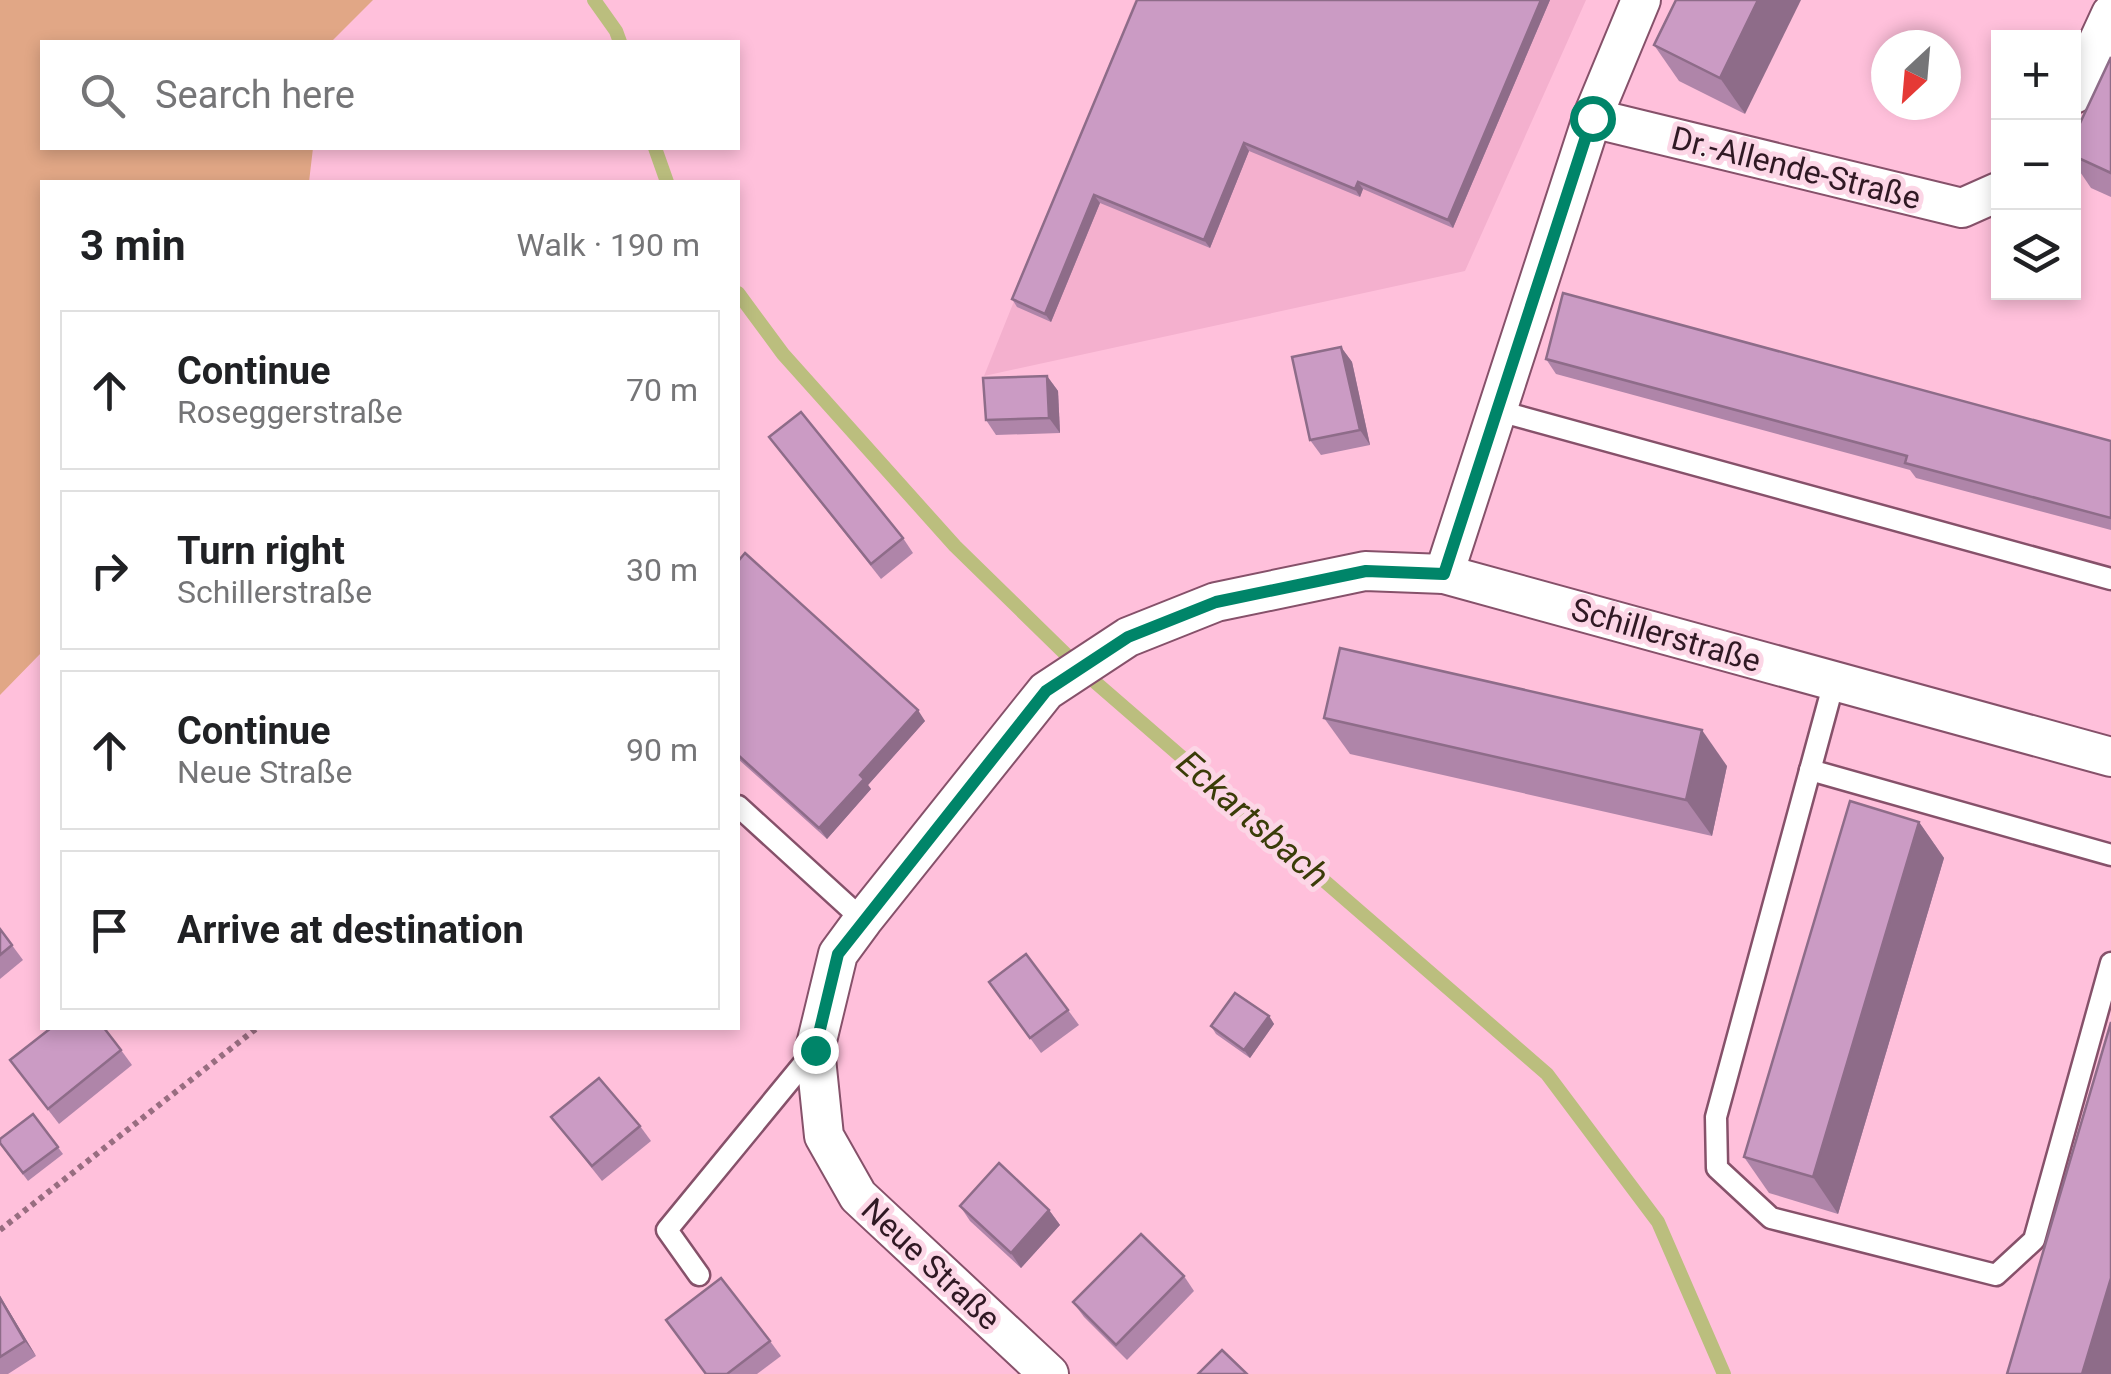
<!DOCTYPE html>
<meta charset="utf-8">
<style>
:root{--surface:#fff;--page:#f6f6f6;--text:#202124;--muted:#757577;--line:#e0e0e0}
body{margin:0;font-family:Roboto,sans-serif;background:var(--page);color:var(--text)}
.controls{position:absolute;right:30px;top:30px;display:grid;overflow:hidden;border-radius:0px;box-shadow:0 5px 15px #0003}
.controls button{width:90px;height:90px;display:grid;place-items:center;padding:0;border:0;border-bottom:2px solid var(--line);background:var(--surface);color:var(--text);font:50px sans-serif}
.compass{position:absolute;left:1871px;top:30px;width:90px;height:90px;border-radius:50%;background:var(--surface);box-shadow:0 5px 15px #0003;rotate:206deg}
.stop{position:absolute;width:30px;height:30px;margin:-22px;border:8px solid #008569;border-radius:50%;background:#fff}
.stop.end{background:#008569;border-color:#fff;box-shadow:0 2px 10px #0008}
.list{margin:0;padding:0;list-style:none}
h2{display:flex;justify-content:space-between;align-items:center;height:130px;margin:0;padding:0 40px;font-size:42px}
h2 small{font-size:32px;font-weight:400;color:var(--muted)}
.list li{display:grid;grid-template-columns:65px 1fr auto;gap:30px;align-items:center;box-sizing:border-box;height:160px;margin:0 20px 20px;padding:0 20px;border:2px solid var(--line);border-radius:0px}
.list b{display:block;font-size:38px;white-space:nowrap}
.list p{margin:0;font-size:32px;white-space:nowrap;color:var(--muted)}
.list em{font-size:32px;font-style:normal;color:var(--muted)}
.icon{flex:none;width:55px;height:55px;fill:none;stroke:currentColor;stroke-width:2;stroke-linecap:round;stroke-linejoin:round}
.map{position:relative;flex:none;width:2111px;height:1374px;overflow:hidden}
.search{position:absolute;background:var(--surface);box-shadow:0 5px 15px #0003;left:40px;top:40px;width:700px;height:110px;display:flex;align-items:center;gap:25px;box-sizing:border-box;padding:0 35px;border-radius:0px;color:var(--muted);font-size:38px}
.panel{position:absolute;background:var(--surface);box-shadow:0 5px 15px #0003;left:40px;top:180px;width:700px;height:850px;border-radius:0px}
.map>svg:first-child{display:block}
.built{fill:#f4b0ce}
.green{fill:#e1a786}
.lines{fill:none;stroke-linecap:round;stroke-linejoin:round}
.stream{stroke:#bbbe7e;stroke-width:14}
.service-casing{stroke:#86516a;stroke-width:25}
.minor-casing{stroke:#86516a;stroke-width:42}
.path{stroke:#986d80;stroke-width:6;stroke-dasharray:5 5;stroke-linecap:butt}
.service{stroke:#fff;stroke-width:20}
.minor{stroke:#fff;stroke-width:38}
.wall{fill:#af85a9}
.shaded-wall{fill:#8e6c89}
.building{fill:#cb9bc4;stroke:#8e6c89;stroke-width:2.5}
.route{stroke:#008569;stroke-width:12}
.labels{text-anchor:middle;stroke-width:10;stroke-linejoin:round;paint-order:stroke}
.street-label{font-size:32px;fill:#301924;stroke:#fcd6e6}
.water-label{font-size:35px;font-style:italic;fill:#3a3c08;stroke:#fcd6e6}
</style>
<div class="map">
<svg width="2111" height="1374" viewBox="0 0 2111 1374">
<rect width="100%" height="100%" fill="#ffc0db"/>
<polygon class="built" points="1135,0 1586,0 1465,271 984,376"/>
<polygon class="green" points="0,0 373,0 331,42 42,42 42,148 313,148 309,182 42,182 42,652 0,695"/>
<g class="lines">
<g class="stream">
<polyline points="594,0 616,31 620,42"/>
<polyline points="655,148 667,182"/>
<polyline points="738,293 783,354 955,546 1087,675 1547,1074 1658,1222 1724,1374"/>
</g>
<defs>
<g id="service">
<polyline points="1499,411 2111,579"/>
<polyline points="1834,682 1716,1117 1717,1168 1771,1218 1996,1275 2034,1240 2111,963"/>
<polyline points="1810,770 2111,855"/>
<polyline points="738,806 863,920"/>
<polyline points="699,1275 667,1230 814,1051"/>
</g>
<g id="minor">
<polyline points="2074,94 2111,14"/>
<polyline points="1592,118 1962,208 1998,192"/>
<polyline points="1444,574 1592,118 1641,0"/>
<polyline points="1049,1374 858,1196 824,1136 815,1049 838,954 863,920 1046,691 1128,637 1216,602 1365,571 1444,574 2111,757"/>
</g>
</defs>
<use href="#service" class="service-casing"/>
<use href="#minor" class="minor-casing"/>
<polyline class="path" points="0,1230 257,1028"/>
<use href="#service" class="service"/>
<use href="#minor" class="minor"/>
</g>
<g class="wall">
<polygon points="1137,0 1550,0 1453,228 1363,189 1360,197 1249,151 1210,248 1100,203 1051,322 1017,307 1012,299"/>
<polygon points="1676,0 1745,114 1679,81 1654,45"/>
<polygon points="2111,57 2111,197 2091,188 2074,163 2074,136"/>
<polygon points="1341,347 1352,362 1370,445 1321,455 1310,440"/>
<polygon points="1546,359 2111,441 2111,530 1916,478 1910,470 1556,374"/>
<polygon points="1047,376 1058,391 1060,433 996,435 986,420"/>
<polygon points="769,437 903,538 913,553 881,579"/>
<polygon points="738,556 925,721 868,785 871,789 827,839 738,759"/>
<polygon points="1324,718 1727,766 1712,836 1350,754"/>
<polygon points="1919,822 1944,858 1838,1214 1769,1193 1744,1157"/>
<polygon points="0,929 23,960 0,979"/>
<polygon points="989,982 1068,1010 1079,1025 1041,1053"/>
<polygon points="1269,1016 1274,1024 1250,1058 1216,1034 1211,1026"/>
<polygon points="121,1050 132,1065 59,1124 10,1060"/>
<polygon points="33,1114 63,1154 28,1181 0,1144"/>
<polygon points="551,1117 640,1126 651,1141 602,1181"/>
<polygon points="960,1206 1049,1210 1060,1225 1021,1268 970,1221"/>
<polygon points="1184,1276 1194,1291 1127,1360 1084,1317 1073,1302"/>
<polygon points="0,1296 36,1356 8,1374 0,1374"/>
<polygon points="770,1341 781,1356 757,1374 705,1374"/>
</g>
<g class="shaded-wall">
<polygon points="1541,0 1550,0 1453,228 1448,220"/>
<polygon points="1758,0 1801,0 1745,114 1720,78"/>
<polygon points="1244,143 1249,151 1210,248 1204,240"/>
<polygon points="1358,182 1363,189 1360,197 1355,189"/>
<polygon points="1094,195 1100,203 1051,322 1045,314"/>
<polygon points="1341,347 1352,362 1370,445 1360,430"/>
<polygon points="1047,376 1058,391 1060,433 1049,418"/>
<polygon points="918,710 925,721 868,785 871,789 827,839 819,828 860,775"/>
<polygon points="1702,730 1727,766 1712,836 1686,800"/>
<polygon points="1919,822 1944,858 1838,1214 1813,1177"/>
<polygon points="1269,1016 1274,1024 1250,1058 1244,1050"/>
<polygon points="1049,1210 1060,1225 1021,1268 1011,1253"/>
<polygon points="2111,1278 2111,1374 2082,1374"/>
<polygon points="0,1296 1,1298 36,1356 25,1341"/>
</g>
<g class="building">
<polygon points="1137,0 1541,0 1448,220 1358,182 1355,189 1244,143 1204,240 1094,195 1045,314 1012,299"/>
<polygon points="1676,0 1758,0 1720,78 1654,45"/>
<polygon points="2111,57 2111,173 2074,156 2074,136"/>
<polygon points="1563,293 2111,441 2111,518 1905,463 1907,456 1546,359"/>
<polygon points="1341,347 1360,430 1310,440 1292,357"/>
<polygon points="1047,376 1049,418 986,420 983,378"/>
<polygon points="801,412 903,538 871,564 769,437"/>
<polygon points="745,553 918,710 860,775 864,779 819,828 738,755 738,556 740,559"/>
<polygon points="1340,648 1702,730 1686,800 1324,718"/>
<polygon points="1850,801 1919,822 1813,1177 1744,1157"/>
<polygon points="0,929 12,945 0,955"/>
<polygon points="1026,954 1068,1010 1030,1038 989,982"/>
<polygon points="1235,993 1269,1016 1244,1050 1211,1026"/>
<polygon points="2111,1022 2111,1278 2082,1374 2007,1374"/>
<polygon points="51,1028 104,1028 121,1050 48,1109 10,1060"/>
<polygon points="599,1078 640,1126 592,1166 551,1117"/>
<polygon points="33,1114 58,1147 23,1173 0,1143 0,1139"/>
<polygon points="999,1163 1049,1210 1011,1253 960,1206"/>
<polygon points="1141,1234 1184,1276 1116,1345 1073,1302"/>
<polygon points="721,1278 770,1341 727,1374 706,1374 666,1320"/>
<polygon points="0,1298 25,1341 0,1357"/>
<polygon points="1222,1350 1247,1374 1198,1374"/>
</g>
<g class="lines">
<polyline class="route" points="815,1050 838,954 1046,691 1128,637 1216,602 1366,571 1444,574 1592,118"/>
</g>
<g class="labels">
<g class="street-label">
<text transform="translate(1796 168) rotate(14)" y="11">Dr.-Allende-Straße</text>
<text transform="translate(1666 635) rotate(16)" y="11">Schillerstraße</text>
<text transform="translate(931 1264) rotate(43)" y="11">Neue Straße</text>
</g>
<g class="water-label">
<text transform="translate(1253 819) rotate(41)" y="12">Eckartsbach</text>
</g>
</g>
</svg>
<div class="controls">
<button>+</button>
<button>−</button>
<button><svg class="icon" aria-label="layers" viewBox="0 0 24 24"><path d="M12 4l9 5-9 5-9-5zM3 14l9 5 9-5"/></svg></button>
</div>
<svg class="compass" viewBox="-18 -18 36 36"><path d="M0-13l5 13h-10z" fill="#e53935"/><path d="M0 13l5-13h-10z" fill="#757577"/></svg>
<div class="stop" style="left:1592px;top:118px"></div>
<div class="stop end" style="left:815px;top:1050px"></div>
<div class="search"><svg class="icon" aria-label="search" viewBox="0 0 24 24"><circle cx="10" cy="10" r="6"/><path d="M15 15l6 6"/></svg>Search here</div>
<section class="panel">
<h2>3 min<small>Walk · 190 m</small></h2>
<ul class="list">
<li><svg class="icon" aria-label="ahead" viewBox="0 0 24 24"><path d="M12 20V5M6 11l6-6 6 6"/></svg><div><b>Continue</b><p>Roseggerstraße</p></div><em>70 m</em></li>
<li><svg class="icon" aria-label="right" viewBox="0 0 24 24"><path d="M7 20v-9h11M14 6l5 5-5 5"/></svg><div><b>Turn right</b><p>Schillerstraße</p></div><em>30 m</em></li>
<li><svg class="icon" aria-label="ahead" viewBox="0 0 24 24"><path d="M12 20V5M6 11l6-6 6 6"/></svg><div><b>Continue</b><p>Neue Straße</p></div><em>90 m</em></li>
<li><svg class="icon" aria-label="arrive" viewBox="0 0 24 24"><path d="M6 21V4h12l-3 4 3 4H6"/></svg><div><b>Arrive at destination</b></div></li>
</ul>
</section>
</div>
